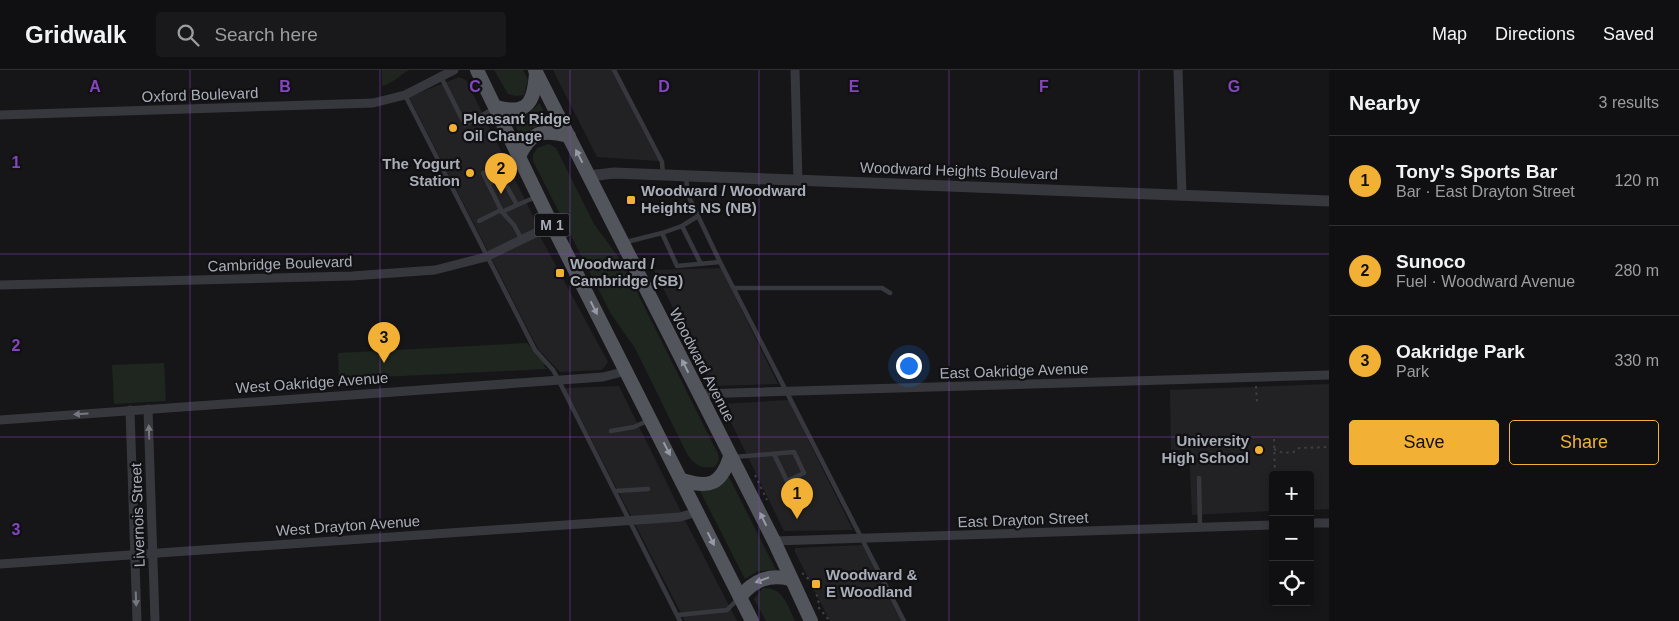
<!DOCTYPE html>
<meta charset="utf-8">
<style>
:root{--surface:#101012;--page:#19191b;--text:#f1f3f6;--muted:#9c9d9f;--line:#303032;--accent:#f2b134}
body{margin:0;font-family:Arial,sans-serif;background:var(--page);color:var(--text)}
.controls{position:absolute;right:15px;bottom:15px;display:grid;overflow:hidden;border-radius:5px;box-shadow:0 2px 8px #0003}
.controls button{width:45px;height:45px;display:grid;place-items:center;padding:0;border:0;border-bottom:1px solid var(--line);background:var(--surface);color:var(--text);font:25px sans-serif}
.you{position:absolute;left:908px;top:295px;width:18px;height:18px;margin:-12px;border:4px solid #fff;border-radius:50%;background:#1a73e8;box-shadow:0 0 0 8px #1a73e833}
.badge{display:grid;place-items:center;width:32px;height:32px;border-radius:50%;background:var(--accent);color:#111;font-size:16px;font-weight:700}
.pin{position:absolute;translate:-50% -41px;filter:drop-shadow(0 1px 2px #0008)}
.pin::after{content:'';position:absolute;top:26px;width:18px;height:15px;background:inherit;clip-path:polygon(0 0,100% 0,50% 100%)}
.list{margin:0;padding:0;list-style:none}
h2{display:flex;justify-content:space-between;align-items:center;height:65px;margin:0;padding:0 20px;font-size:21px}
h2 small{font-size:16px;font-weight:400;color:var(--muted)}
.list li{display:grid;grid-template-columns:32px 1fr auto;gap:15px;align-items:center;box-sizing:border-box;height:90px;padding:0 20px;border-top:1px solid var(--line)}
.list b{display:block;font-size:19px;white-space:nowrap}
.list p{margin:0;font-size:16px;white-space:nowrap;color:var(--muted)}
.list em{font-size:16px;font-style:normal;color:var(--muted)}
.actions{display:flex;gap:10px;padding:15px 20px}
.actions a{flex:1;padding:11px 0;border:1px solid var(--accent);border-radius:5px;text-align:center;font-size:18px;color:var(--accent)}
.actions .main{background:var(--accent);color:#111}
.icon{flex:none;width:28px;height:28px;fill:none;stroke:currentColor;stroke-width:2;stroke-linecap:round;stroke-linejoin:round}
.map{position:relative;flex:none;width:1329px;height:551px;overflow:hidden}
header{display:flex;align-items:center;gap:30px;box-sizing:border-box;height:70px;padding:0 25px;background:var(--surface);border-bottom:1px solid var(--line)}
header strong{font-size:24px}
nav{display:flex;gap:28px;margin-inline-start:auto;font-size:18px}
.search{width:350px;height:45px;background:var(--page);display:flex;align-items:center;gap:12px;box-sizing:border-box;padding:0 18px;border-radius:5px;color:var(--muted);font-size:19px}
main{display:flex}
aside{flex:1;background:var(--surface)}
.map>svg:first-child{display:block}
.built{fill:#222225}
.green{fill:#1e261f}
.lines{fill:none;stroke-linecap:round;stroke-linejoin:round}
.path{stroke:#3d3f44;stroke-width:2;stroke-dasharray:2.5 4;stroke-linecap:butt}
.service{stroke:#37383d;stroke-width:4.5}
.minor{stroke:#37383d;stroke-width:9}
.tertiary{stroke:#37383d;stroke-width:11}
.primary{stroke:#53555c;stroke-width:14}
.oneway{fill:#979ba6}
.oneway2{fill:#757881}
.grid{fill:none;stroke:#8446be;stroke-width:1;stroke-opacity:0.55}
.poi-dot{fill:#f2b134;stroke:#111113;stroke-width:2}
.labels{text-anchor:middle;stroke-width:4.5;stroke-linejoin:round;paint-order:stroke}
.shield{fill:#111113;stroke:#7b7e86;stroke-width:1}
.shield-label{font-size:14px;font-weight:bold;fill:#a8adb8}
.street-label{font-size:15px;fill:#a8adb8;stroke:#111113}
.poi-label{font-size:15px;font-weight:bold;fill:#a8adb8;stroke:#111113;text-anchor:start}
.grid-label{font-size:16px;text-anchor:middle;font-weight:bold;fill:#8446be;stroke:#111113;stroke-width:4.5;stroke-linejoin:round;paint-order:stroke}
</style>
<header>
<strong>Gridwalk</strong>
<div class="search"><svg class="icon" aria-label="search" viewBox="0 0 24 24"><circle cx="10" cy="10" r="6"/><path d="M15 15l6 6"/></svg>Search here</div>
<nav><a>Map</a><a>Directions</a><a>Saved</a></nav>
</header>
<main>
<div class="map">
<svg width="1329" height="551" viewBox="0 0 1329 551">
<rect width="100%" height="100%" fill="#161618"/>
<g class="built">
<polygon points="553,0 612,0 659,91 597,87"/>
<polygon points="459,7 466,10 535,150 535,155 542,170 608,292 602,300 560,302 538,279 409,27"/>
<polygon points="721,198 778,314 712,316 654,200"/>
<polygon points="1329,314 1329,439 1310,440 1310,405 1273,405 1273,441 1192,445 1189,380 1171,380 1170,320"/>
<polygon points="619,316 688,456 737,551 685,551 565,318"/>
<polygon points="789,330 814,382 853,460 784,461 722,334"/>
<polygon points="863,475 902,551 830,551 795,482 795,478"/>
</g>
<g class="green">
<path d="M382,0H409C400,5 392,14 382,16Z"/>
<polygon points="494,0 523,0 528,10 524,25 516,26 508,24"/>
<path d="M539,33L552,56L532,58L521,67L510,45C523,47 531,43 539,33Z"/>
<path d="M549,74L556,78L594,154L622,192L718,384L719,390L715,397C701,399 695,395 687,384L635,278L611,244L533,91V85L537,78Z"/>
<polygon points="527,273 546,295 543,295 547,299 339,309 338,283"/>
<polygon points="164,293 166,331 114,334 112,295"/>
<polygon points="729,407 776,500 758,501 745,509 699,419 722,412"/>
<path d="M763,518C783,517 788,536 795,551H766L754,529Z"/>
</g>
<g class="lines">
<g class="path">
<polyline points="1256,316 1257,333"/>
<polyline points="1274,369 1275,405"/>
<polyline points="1274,379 1283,383 1294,382 1299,378 1329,377"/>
<polyline points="755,405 767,430"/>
<path d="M802,503C812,510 819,526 819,538L830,551"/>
</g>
<g class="service">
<polyline points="614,0 662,92 663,105"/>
<polyline points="441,7 465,55 493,39"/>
<polyline points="405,25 535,280 553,300 558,309 680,551"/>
<polyline points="518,87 483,103 502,142 514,155 522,170"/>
<polyline points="496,97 517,135 536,127"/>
<polyline points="686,107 688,125 720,192 904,551"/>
<polyline points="488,114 502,107"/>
<polyline points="502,142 517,135"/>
<polyline points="479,151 501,140"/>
<polyline points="682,156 701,194"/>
<polyline points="662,163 682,156 698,146"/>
<polyline points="626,172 662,163 677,196 720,192"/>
<polyline points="734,218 882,218 890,223"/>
<polyline points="611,361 634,357 647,351"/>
<polyline points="734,387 794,382 804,403 787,411 774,384"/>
<polyline points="1199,408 1200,457"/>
<polyline points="615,421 648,419"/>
<polyline points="678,545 727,540 739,528"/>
</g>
<g class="minor">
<polyline points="795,0 798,111"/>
<polyline points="1178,0 1182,126"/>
<polyline points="0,45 373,33 405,25 454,0"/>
<polyline points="0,215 352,206 435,200 486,187 552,155"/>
<polyline points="699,324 1329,305"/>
<polyline points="148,339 155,551"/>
<polyline points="130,340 137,551"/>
<polyline points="0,350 603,307 626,301"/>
<polyline points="1310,453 1329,453"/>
<polyline points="774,471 1273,455"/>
<polyline points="0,494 680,447 697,442"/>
</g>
<polyline class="tertiary" points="589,106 614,103 1329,131"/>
<g class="primary">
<polyline points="477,0 552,155 752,551"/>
<polyline points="535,0 774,471 811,551"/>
<path d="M496,37C529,46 534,31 536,3"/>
<path d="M519,86C532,61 542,59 569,66"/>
<path d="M682,410C710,419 721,414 730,387"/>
<path d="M740,527C754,510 769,504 790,509"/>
</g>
</g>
<defs><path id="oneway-solid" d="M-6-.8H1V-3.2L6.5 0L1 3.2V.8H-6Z" transform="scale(1.25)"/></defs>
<g class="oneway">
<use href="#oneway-solid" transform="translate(579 86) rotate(-117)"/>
<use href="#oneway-solid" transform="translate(594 238) rotate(63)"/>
<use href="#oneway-solid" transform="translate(685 296) rotate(-117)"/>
<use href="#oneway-solid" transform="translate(667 379) rotate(63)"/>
<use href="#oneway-solid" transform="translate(763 449) rotate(-117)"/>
<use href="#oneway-solid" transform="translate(711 469) rotate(63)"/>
<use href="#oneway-solid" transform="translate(762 510) rotate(160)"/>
</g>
<g class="oneway2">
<use href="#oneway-solid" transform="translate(81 344) rotate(176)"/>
<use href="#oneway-solid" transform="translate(149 362) rotate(-92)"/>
<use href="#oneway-solid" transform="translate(136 529) rotate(88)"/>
</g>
<path class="grid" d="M190,0V551M380,0V551M570,0V551M759,0V551M949,0V551M1139,0V551M0,184H1329M0,367H1329"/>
<g class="poi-dot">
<circle cx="453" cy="58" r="5"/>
<circle cx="470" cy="103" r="5"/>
<rect x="626" y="125" width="10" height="10" rx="2.5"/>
<rect x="555" y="198" width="10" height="10" rx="2.5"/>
<circle cx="1259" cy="380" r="5"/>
<rect x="811" y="509" width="10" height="10" rx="2.5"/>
</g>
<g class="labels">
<rect class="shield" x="534.5" y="143.5" width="35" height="23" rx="4"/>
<g class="shield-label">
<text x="552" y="160">M 1</text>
</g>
<g class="street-label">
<text transform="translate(200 25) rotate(-2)" y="5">Oxford Boulevard</text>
<text transform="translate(959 101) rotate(2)" y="5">Woodward Heights Boulevard</text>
<text transform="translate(280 194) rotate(-2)" y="5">Cambridge Boulevard</text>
<text transform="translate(702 295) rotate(63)" y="5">Woodward Avenue</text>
<text transform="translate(1014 301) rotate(-2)" y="5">East Oakridge Avenue</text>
<text transform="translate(312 313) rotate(-4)" y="5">West Oakridge Avenue</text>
<text transform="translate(138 445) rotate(-92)" y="5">Livernois Street</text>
<text transform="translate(1023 450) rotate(-2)" y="5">East Drayton Street</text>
<text transform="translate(348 456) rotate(-4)" y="5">West Drayton Avenue</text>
</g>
<g class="poi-label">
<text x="463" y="54">Pleasant Ridge<tspan x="463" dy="17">Oil Change</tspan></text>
<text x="460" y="99" text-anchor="end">The Yogurt<tspan x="460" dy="17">Station</tspan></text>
<text x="641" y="126">Woodward / Woodward<tspan x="641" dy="17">Heights NS (NB)</tspan></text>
<text x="570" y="199">Woodward /<tspan x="570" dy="17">Cambridge (SB)</tspan></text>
<text x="1249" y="376" text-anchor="end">University<tspan x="1249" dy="17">High School</tspan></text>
<text x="826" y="510">Woodward &amp;<tspan x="826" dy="17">E Woodland</tspan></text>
</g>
</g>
<g class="grid-label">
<text x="95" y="22">A</text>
<text x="285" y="22">B</text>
<text x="475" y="22">C</text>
<text x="664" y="22">D</text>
<text x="854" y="22">E</text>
<text x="1044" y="22">F</text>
<text x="1234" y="22">G</text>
<text x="16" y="98">1</text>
<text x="16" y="281">2</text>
<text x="16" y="465">3</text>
</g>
</svg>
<div class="controls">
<button>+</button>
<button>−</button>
<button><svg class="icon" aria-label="locate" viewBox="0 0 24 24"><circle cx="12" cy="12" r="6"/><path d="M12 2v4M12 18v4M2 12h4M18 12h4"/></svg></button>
</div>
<div class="you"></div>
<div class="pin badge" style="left:797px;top:449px">1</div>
<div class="pin badge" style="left:501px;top:124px">2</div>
<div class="pin badge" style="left:384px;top:293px">3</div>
</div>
<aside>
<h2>Nearby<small>3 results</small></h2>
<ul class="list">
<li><span class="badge">1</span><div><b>Tony's Sports Bar</b><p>Bar · East Drayton Street</p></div><em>120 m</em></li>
<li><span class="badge">2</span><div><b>Sunoco</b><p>Fuel · Woodward Avenue</p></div><em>280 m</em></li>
<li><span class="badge">3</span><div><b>Oakridge Park</b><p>Park</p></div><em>330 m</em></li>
</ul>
<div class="actions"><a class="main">Save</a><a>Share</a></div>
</aside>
</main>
